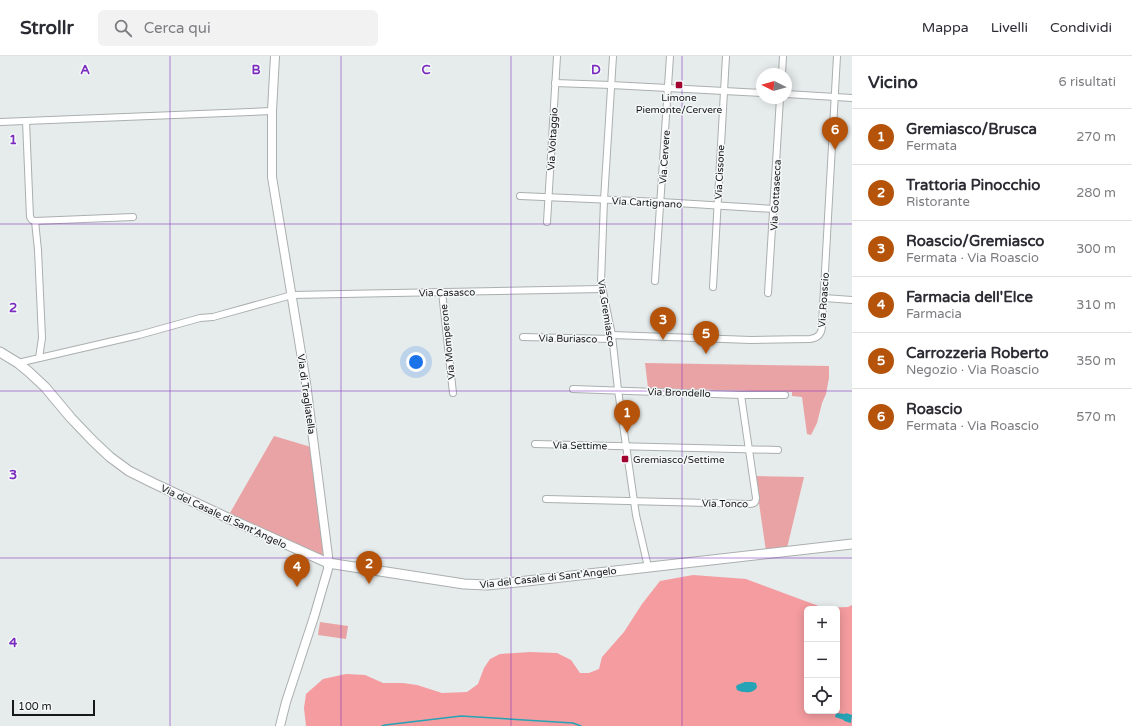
<!DOCTYPE html>
<html lang="it">
<meta charset="utf-8">
<style>
:root{--surface:#fff;--page:#f2f2f3;--text:#2b2b33;--muted:#7c7c81;--line:#e1e1e2;--accent:#b45309}
body{margin:0;font-family:"Varela Round",sans-serif;background:var(--page);color:var(--text)}
.controls{position:absolute;right:12px;bottom:12px;display:grid;overflow:hidden;border-radius:6px;box-shadow:0 2px 10px #0003}
.controls button{width:36px;height:36px;display:grid;place-items:center;padding:0;border:0;border-bottom:1px solid var(--line);background:var(--surface);color:var(--text);font:20px sans-serif}
.compass{position:absolute;left:756px;top:12px;width:36px;height:36px;border-radius:50%;background:var(--surface);box-shadow:0 2px 10px #0003;rotate:275deg}
.scale{position:absolute;left:12px;bottom:10px;width:83px;box-sizing:border-box;padding-left:4px;border:2px solid #171818;border-top:0;font-size:11px;line-height:14px;white-space:nowrap;color:#171818;-webkit-text-stroke:3px #f4f8f9;paint-order:stroke}
.you{position:absolute;left:416px;top:306px;width:14px;height:14px;margin:-10px;border:3px solid #fff;border-radius:50%;background:#1a73e8;box-shadow:0 0 0 6px #1a73e833}
.badge{display:grid;place-items:center;width:26px;height:26px;border-radius:50%;background:var(--accent);color:#fff;font-size:13px;font-weight:700}
.pin{position:absolute;translate:-50% -33px;filter:drop-shadow(0 1px 2px #0008)}
.pin::after{content:'';position:absolute;top:21px;width:14px;height:12px;background:inherit;clip-path:polygon(0 0,100% 0,50% 100%)}
.list{margin:0;padding:0;list-style:none}
h2{display:flex;justify-content:space-between;align-items:center;height:52px;margin:0;padding:0 16px;font-size:17px}
h2 small{font-size:13px;font-weight:400;color:var(--muted)}
.list li{display:grid;grid-template-columns:26px 1fr auto;gap:12px;align-items:center;box-sizing:border-box;height:56px;padding:0 16px;border-top:1px solid var(--line)}
.list b{display:block;font-size:15px;white-space:nowrap}
.list p{margin:0;font-size:13px;white-space:nowrap;color:var(--muted)}
.list em{font-size:13px;font-style:normal;color:var(--muted)}
.icon{flex:none;width:22px;height:22px;fill:none;stroke:currentColor;stroke-width:2;stroke-linecap:round;stroke-linejoin:round}
.map{position:relative;flex:none;width:852px;height:670px;overflow:hidden}
header{display:flex;align-items:center;gap:24px;box-sizing:border-box;height:56px;padding:0 20px;background:var(--surface);border-bottom:1px solid var(--line)}
header strong{font-size:19px}
nav{display:flex;gap:22px;margin-inline-start:auto;font-size:14px}
.search{width:280px;height:36px;background:var(--page);display:flex;align-items:center;gap:10px;box-sizing:border-box;padding:0 14px;border-radius:6px;color:var(--muted);font-size:15px}
main{display:flex}
aside{flex:1;background:var(--surface)}
.map>svg:first-child{display:block}
.green{fill:#eaa3a5}
.forest{fill:#f49ca0;fill-rule:evenodd}
.water{fill:#26a4b5}
.lines{fill:none;stroke-linecap:round;stroke-linejoin:round}
.stream{stroke:#26a4b5;stroke-width:1.5}
.minor-casing{stroke:#abafaf;stroke-width:8}
.tertiary-casing{stroke:#abafaf;stroke-width:10}
.secondary-casing{stroke:#abafaf;stroke-width:11}
.minor{stroke:#fff;stroke-width:6}
.tertiary{stroke:#fff;stroke-width:8}
.secondary{stroke:#fff;stroke-width:9}
.grid{fill:none;stroke:#7b2cbf;stroke-width:1;stroke-opacity:0.55}
.poi-dot{fill:#a3042f;stroke:#f4f8f9;stroke-width:1.5}
.labels{text-anchor:middle;stroke-width:3;stroke-linejoin:round;paint-order:stroke}
.poi-label{font-size:10px;fill:#171818;stroke:#f4f8f9}
.street-label{font-size:10px;fill:#171818;stroke:#f4f8f9}
.grid-label{font-size:13px;text-anchor:middle;font-weight:bold;fill:#7b2cbf;stroke:#f4f8f9;stroke-width:3;stroke-linejoin:round;paint-order:stroke}
</style>
<header>
<strong>Strollr</strong>
<div class="search"><svg class="icon" aria-label="search" viewBox="0 0 24 24"><circle cx="10" cy="10" r="6"/><path d="M15 15l6 6"/></svg>Cerca qui</div>
<nav><a>Mappa</a><a>Livelli</a><a>Condividi</a></nav>
</header>
<main>
<div class="map">
<svg width="852" height="670" viewBox="0 0 852 670">
<rect width="100%" height="100%" fill="#e6ebeb"/>
<g class="green">
<polygon points="645,307 829,310 829,322 826,338 822,347 817,367 811,379 807,378 802,341 792,340 792,336 648,332"/>
<polygon points="274,380 311,391 324,498 320,500 278,482 230,457"/>
<polygon points="755,420 804,421 787,492 766,495"/>
<polygon points="320,566 348,570 346,583 318,579"/>
</g>
<path class="forest" d="M693,519L746,523L824,552L848,551L852,549V670H306L304,652L306,638L323,623L346,618L365,619L383,627H403L417,629L442,637L467,636L478,628L484,612L490,603L500,598L530,596L557,597L571,604L580,617H589L599,613L602,601L624,576L642,548L660,525ZM807,553H837V655H807Z"/>
<g class="water">
<path d="M745,626H752L756,627L757,631C754,638 743,637 737,634L736,631L737,629Z"/>
<polygon points="836,657 845,658 846,657 852,659 851,667 844,665 844,664 835,661"/>
</g>
<g class="lines">
<polyline class="stream" points="382,670 385,669 461,660 573,667 581,670"/>
<defs>
<g id="minor">
<polyline points="613,0 604,144 601,226 612,279 618,334 636,459 648,511"/>
<polyline points="782,18 783,0"/>
<polyline points="555,27 611,29 762,37"/>
<polyline points="786,38 852,42"/>
<polyline points="26,65 30,161 32,164 35,165 133,161"/>
<polyline points="0,66 272,55"/>
<polyline points="520,140 661,146 774,153"/>
<polyline points="35,165 38,194 42,282 39,302"/>
<polyline points="547,166 557,0"/>
<polyline points="655,225 670,0"/>
<polyline points="713,231 726,0"/>
<polyline points="442,236 453,337"/>
<polyline points="768,237 780,42"/>
<polyline points="824,242 852,244"/>
<path d="M612,279L751,284L810,283C818,282 822,278 822,269L837,0"/>
<polyline points="523,281 612,283"/>
<polyline points="18,307 139,279 200,262 213,261 292,239 602,233"/>
<polyline points="573,333 741,339 785,339"/>
<polyline points="535,388 778,394"/>
<path d="M546,443L749,448C753,448 756,447 756,442L741,339"/>
</g>
<polyline id="tertiary" points="275,0 272,55 272,121 306,327 328,500 328,513 314,561 286,646 280,670"/>
<polyline id="secondary" points="0,296 18,307 29,316 45,331 71,362 93,385 110,401 129,415 153,427 230,463 328,507 464,528 487,529 527,525 852,488"/>
</defs>
<use href="#minor" class="minor-casing"/>
<use href="#tertiary" class="tertiary-casing"/>
<use href="#secondary" class="secondary-casing"/>
<use href="#minor" class="minor"/>
<use href="#tertiary" class="tertiary"/>
<use href="#secondary" class="secondary"/>
</g>
<path class="grid" d="M170,0V670M341,0V670M511,0V670M682,0V670M0,168H852M0,335H852M0,502H852"/>
<g class="poi-dot">
<rect x="675" y="25" width="8" height="8" rx="2"/>
<rect x="621" y="399" width="8" height="8" rx="2"/>
</g>
<g class="labels">
<g class="poi-label">
<text x="679" y="45">Limone<tspan x="679" dy="12">Piemonte/Cervere</tspan></text>
<text x="633" y="407" text-anchor="start">Gremiasco/Settime</text>
</g>
<g class="street-label">
<text transform="translate(552 83) rotate(-87)" y="4">Via Voltaggio</text>
<text transform="translate(664 101) rotate(-86)" y="4">Via Cervere</text>
<text transform="translate(719 116) rotate(-87)" y="4">Via Cissone</text>
<text transform="translate(775 139) rotate(-87)" y="4">Via Gottasecca</text>
<text transform="translate(647 146) rotate(3)" y="4">Via Cartignano</text>
<text transform="translate(447 236) rotate(-1)" y="4">Via Casasco</text>
<text transform="translate(823 244) rotate(-86)" y="4">Via Roascio</text>
<text transform="translate(607 257) rotate(81)" y="4">Via Gremiasco</text>
<text transform="translate(568 282) rotate(1)" y="4">Via Buriasco</text>
<text transform="translate(447 286) rotate(-96)" y="4">Via Momperone</text>
<text transform="translate(679 336) rotate(2)" y="4">Via Brondello</text>
<text transform="translate(307 338) rotate(82)" y="4">Via di Tragliatella</text>
<text transform="translate(580 389) rotate(1)" y="4">Via Settime</text>
<text transform="translate(725 447) rotate(1)" y="4">Via Tonco</text>
<text transform="translate(224 460) rotate(25)" y="4">Via del Casale di Sant'Angelo</text>
<text transform="translate(548 521) rotate(-6)" y="4">Via del Casale di Sant'Angelo</text>
</g>
</g>
<g class="grid-label">
<text x="85" y="18">A</text>
<text x="256" y="18">B</text>
<text x="426" y="18">C</text>
<text x="596" y="18">D</text>
<text x="13" y="88">1</text>
<text x="13" y="256">2</text>
<text x="13" y="423">3</text>
<text x="13" y="591">4</text>
</g>
</svg>
<div class="controls">
<button>+</button>
<button>−</button>
<button><svg class="icon" aria-label="locate" viewBox="0 0 24 24"><circle cx="12" cy="12" r="6"/><path d="M12 2v4M12 18v4M2 12h4M18 12h4"/></svg></button>
</div>
<svg class="compass" viewBox="-18 -18 36 36"><path d="M0-13l5 13h-10z" fill="#e53935"/><path d="M0 13l5-13h-10z" fill="#7c7c81"/></svg>
<div class="scale">100 m</div>
<div class="you"></div>
<div class="pin badge" style="left:627px;top:377px">1</div>
<div class="pin badge" style="left:369px;top:528px">2</div>
<div class="pin badge" style="left:663px;top:284px">3</div>
<div class="pin badge" style="left:297px;top:531px">4</div>
<div class="pin badge" style="left:706px;top:298px">5</div>
<div class="pin badge" style="left:835px;top:94px">6</div>
</div>
<aside>
<h2>Vicino<small>6 risultati</small></h2>
<ul class="list">
<li><span class="badge">1</span><div><b>Gremiasco/Brusca</b><p>Fermata</p></div><em>270 m</em></li>
<li><span class="badge">2</span><div><b>Trattoria Pinocchio</b><p>Ristorante</p></div><em>280 m</em></li>
<li><span class="badge">3</span><div><b>Roascio/Gremiasco</b><p>Fermata · Via Roascio</p></div><em>300 m</em></li>
<li><span class="badge">4</span><div><b>Farmacia dell'Elce</b><p>Farmacia</p></div><em>310 m</em></li>
<li><span class="badge">5</span><div><b>Carrozzeria Roberto</b><p>Negozio · Via Roascio</p></div><em>350 m</em></li>
<li><span class="badge">6</span><div><b>Roascio</b><p>Fermata · Via Roascio</p></div><em>570 m</em></li>
</ul>
</aside>
</main>
